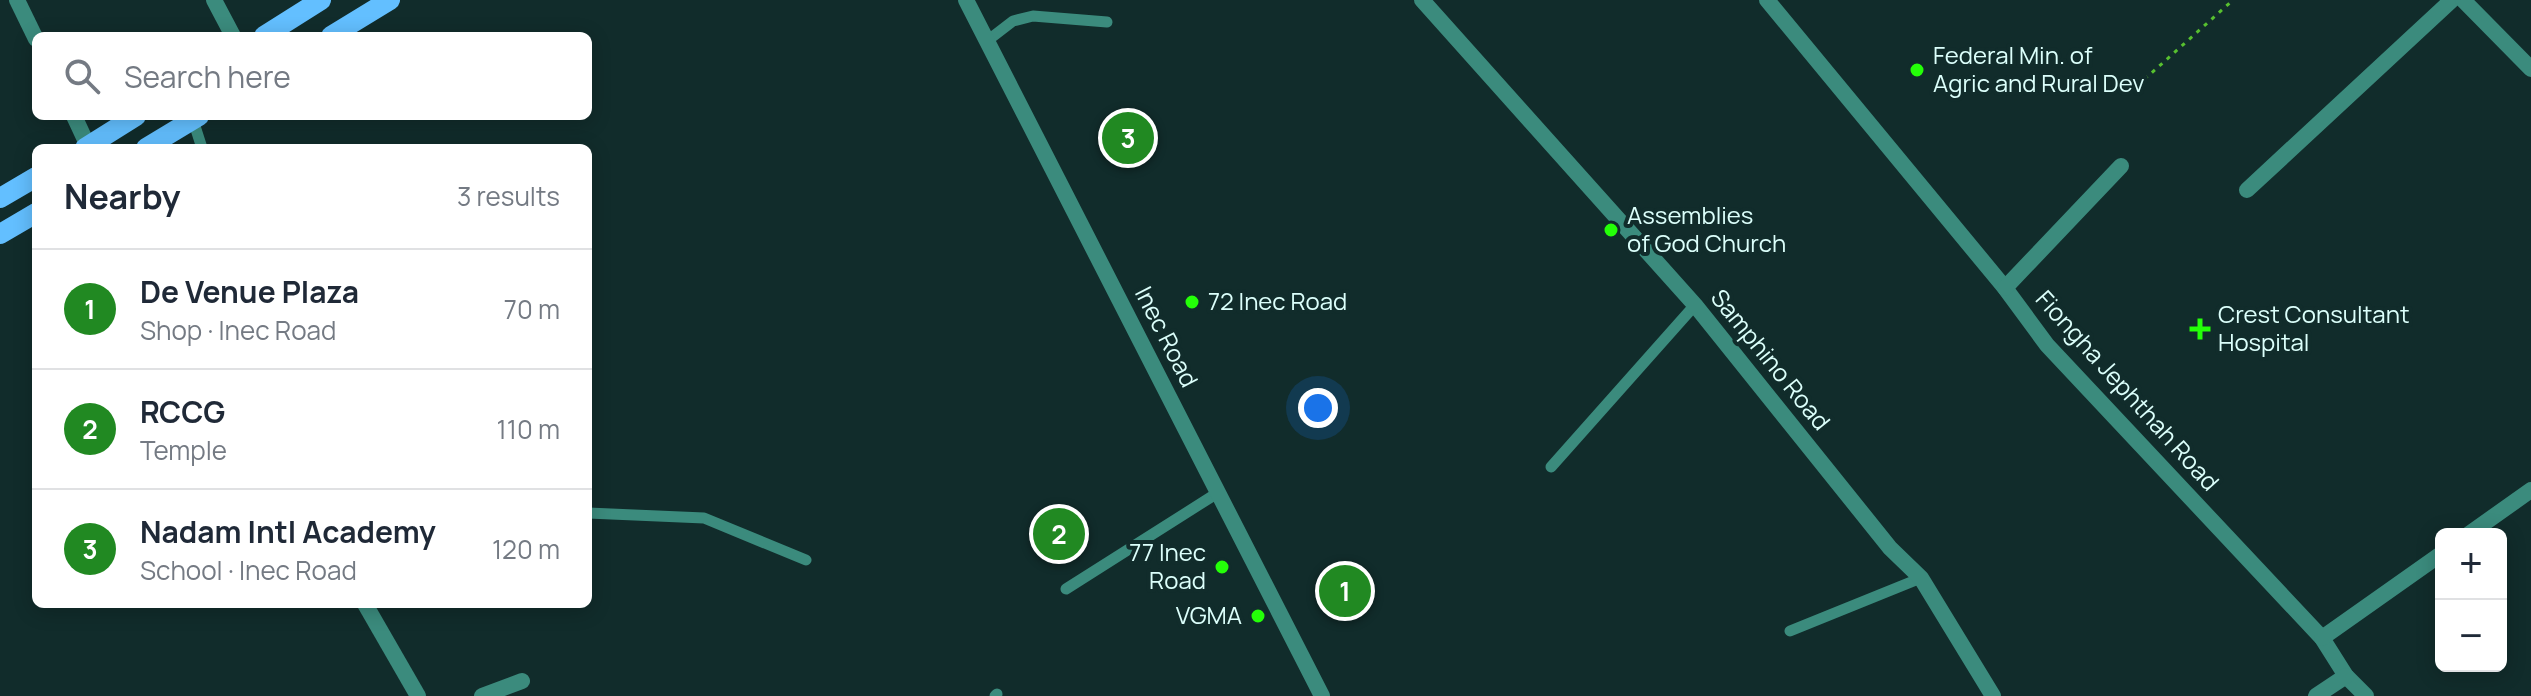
<!DOCTYPE html>
<meta charset="utf-8">
<style>
:root{--surface:#fff;--page:#f2f2f3;--text:#1f2937;--muted:#747a83;--line:#e0e1e3;--accent:#218922}
body{margin:0;font-family:Manrope,sans-serif;background:var(--page);color:var(--text)}
.controls{position:absolute;right:24px;bottom:24px;display:grid;overflow:hidden;border-radius:12px;box-shadow:0 4px 20px #0003}
.controls button{width:72px;height:72px;display:grid;place-items:center;padding:0;border:0;border-bottom:2px solid var(--line);background:var(--surface);color:var(--text);font:40px sans-serif}
.you{position:absolute;left:1318px;top:408px;width:28px;height:28px;margin:-20px;border:6px solid #fff;border-radius:50%;background:#1a73e8;box-shadow:0 0 0 12px #1a73e833}
.badge{display:grid;place-items:center;width:52px;height:52px;border-radius:50%;background:var(--accent);color:#fff;font-size:26px;font-weight:700}
.pin{position:absolute;translate:-50% -50%;border:4px solid #fff;box-shadow:0 2px 8px #0006}
.list{margin:0;padding:0;list-style:none}
h2{display:flex;justify-content:space-between;align-items:center;height:104px;margin:0;padding:0 32px;font-size:34px}
h2 small{font-size:26px;font-weight:400;color:var(--muted)}
.list li{display:grid;grid-template-columns:52px 1fr auto;gap:24px;align-items:center;box-sizing:border-box;height:120px;padding:0 32px;border-top:2px solid var(--line)}
.list b{display:block;font-size:30px;white-space:nowrap}
.list p{margin:0;font-size:26px;white-space:nowrap;color:var(--muted)}
.list em{font-size:26px;font-style:normal;color:var(--muted)}
.icon{flex:none;width:44px;height:44px;fill:none;stroke:currentColor;stroke-width:2;stroke-linecap:round;stroke-linejoin:round}
.map{position:relative;flex:none;width:2531px;height:696px;overflow:hidden}
.search{position:absolute;background:var(--surface);box-shadow:0 4px 20px #0003;left:32px;top:32px;width:560px;height:88px;display:flex;align-items:center;gap:20px;box-sizing:border-box;padding:0 28px;border-radius:12px;color:var(--muted);font-size:30px}
.panel{position:absolute;background:var(--surface);box-shadow:0 4px 20px #0003;left:32px;top:144px;width:560px;height:464px;border-radius:12px}
.map>svg:first-child{display:block}
.lines{fill:none;stroke-linecap:round;stroke-linejoin:round}
.path{stroke:#57c02f;stroke-width:3;stroke-dasharray:4 6;stroke-linecap:butt}
.service{stroke:#3b8b7d;stroke-width:11}
.minor{stroke:#3b8b7d;stroke-width:16}
.tertiary{stroke:#3b8b7d;stroke-width:16}
.primary{stroke:#63bfff;stroke-width:20}
.poi-dot{fill:#24ff08;stroke:#112c2b;stroke-width:3}
.labels{text-anchor:middle;stroke-width:8;stroke-linejoin:round;paint-order:stroke}
.poi-label{font-size:24px;fill:#dcfffb;stroke:#112c2b;text-anchor:start}
.street-label{font-size:24px;fill:#dcfffb;stroke:#112c2b}
</style>
<div class="map">
<svg width="2531" height="696" viewBox="0 0 2531 696">
<rect width="100%" height="100%" fill="#112c2b"/>
<g class="lines">
<polyline class="path" points="2137,86 2233,0"/>
<g class="service">
<polyline points="987,41 1013,21 1033,16 1107,22"/>
<polyline points="193,120 202,148"/>
<polyline points="1551,467 1695,305"/>
<polyline points="588,513 704,518 806,560"/>
<polyline points="1066,589 1219,492"/>
<polyline points="1790,631 1921,578"/>
<polyline points="995,696 997,694"/>
</g>
<g class="minor">
<polyline points="17,0 36,39"/>
<polyline points="214,0 233,36"/>
<polyline points="966,0 1322,696"/>
<polyline points="1422,0 1695,305 1890,548 1921,578 1993,696"/>
<polyline points="1767,0 2005,288 2047,345 2322,638 2346,676 2366,696"/>
<polyline points="74,116 88,146"/>
<polyline points="2247,190 2452,0"/>
<polyline points="2005,288 2121,166"/>
<polyline points="2469,534 2531,490"/>
<polyline points="2322,638 2441,554"/>
<polyline points="482,696 522,681"/>
<polyline points="2316,696 2346,676"/>
</g>
<g class="tertiary">
<polyline points="2463,0 2531,69"/>
<polyline points="365,604 418,696"/>
</g>
<g class="primary">
<polyline points="264,36 321,0"/>
<polyline points="331,36 390,0"/>
<polyline points="85,148 136,116"/>
<polyline points="146,148 199,116"/>
<polyline points="0,198 36,177"/>
<polyline points="0,234 36,213"/>
</g>
</g>
<g class="poi-dot">
<circle cx="1917" cy="70" r="8"/>
<circle cx="1611" cy="230" r="8"/>
<circle cx="1192" cy="302" r="8"/>
<path d="M2196 317h8v8h8v8h-8v8h-8v-8h-8v-8h8z"/>
<circle cx="1222" cy="567" r="8"/>
<circle cx="1258" cy="616" r="8"/>
</g>
<g class="labels">
<g class="poi-label">
<text x="1933" y="64">Federal Min. of<tspan x="1933" dy="28">Agric and Rural Dev</tspan></text>
<text x="1627" y="224">Assemblies<tspan x="1627" dy="28">of God Church</tspan></text>
<text x="1208" y="310">72 Inec Road</text>
<text x="2218" y="323">Crest Consultant<tspan x="2218" dy="28">Hospital</tspan></text>
<text x="1206" y="561" text-anchor="end">77 Inec<tspan x="1206" dy="28">Road</tspan></text>
<text x="1242" y="624" text-anchor="end">VGMA</text>
</g>
<g class="street-label">
<text transform="translate(1166 337) rotate(63)" y="8">Inec Road</text>
<text transform="translate(1770 360) rotate(51)" y="8">Samphino Road</text>
<text transform="translate(2127 391) rotate(48)" y="8">Fiongha Jephthah Road</text>
</g>
</g>
</svg>
<div class="controls">
<button>+</button>
<button>−</button>
</div>
<div class="you"></div>
<div class="pin badge" style="left:1345px;top:591px">1</div>
<div class="pin badge" style="left:1059px;top:534px">2</div>
<div class="pin badge" style="left:1128px;top:138px">3</div>
<div class="search"><svg class="icon" aria-label="search" viewBox="0 0 24 24"><circle cx="10" cy="10" r="6"/><path d="M15 15l6 6"/></svg>Search here</div>
<section class="panel">
<h2>Nearby<small>3 results</small></h2>
<ul class="list">
<li><span class="badge">1</span><div><b>De Venue Plaza</b><p>Shop · Inec Road</p></div><em>70 m</em></li>
<li><span class="badge">2</span><div><b>RCCG</b><p>Temple</p></div><em>110 m</em></li>
<li><span class="badge">3</span><div><b>Nadam Intl Academy</b><p>School · Inec Road</p></div><em>120 m</em></li>
</ul>
</section>
</div>
